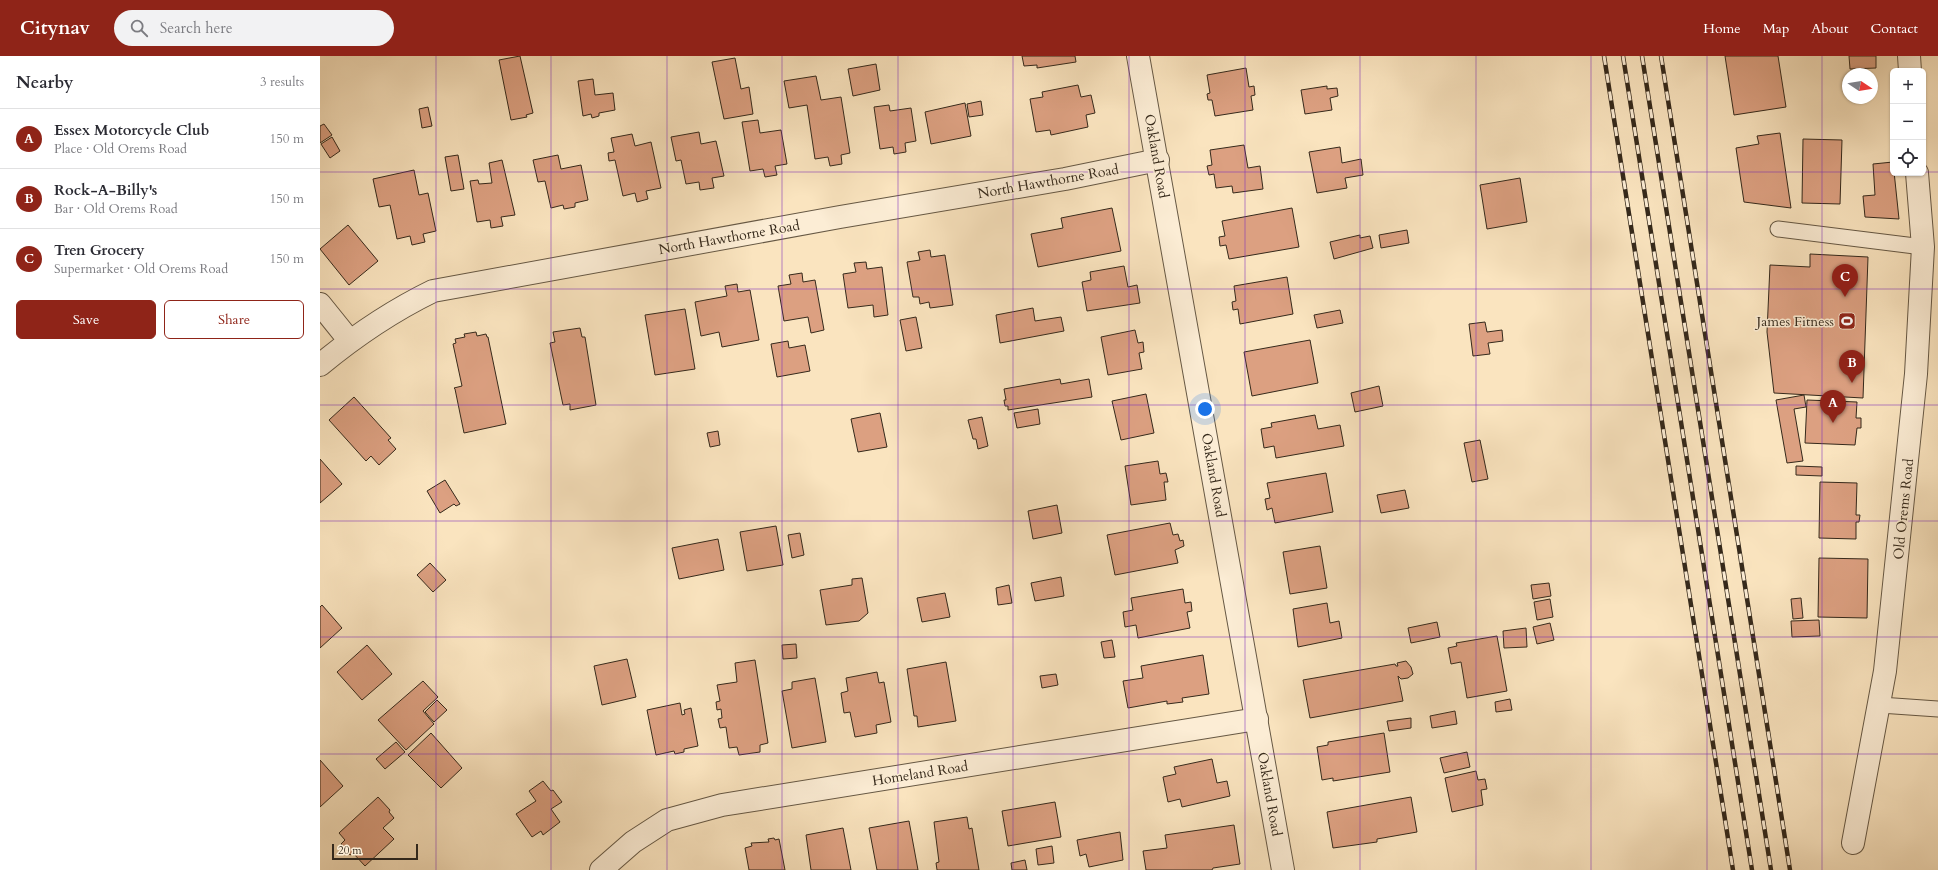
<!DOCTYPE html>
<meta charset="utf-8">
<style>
:root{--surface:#fff;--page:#f2f2f3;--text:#2b2b33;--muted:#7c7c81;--line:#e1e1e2;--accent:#8f2418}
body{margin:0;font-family:Cardo,serif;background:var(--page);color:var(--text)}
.controls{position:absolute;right:12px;top:12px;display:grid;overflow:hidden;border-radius:6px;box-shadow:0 1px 3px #0004}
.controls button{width:36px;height:36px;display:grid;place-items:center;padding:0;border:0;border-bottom:1px solid var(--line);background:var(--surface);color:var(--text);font:20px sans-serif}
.compass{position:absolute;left:1522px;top:12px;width:36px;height:36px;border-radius:50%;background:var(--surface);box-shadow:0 1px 3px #0004;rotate:102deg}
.scale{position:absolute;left:12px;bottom:10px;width:86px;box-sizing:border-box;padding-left:4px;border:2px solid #35291b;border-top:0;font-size:11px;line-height:14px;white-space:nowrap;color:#35291b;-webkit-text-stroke:3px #fcedd5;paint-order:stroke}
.you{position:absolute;left:885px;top:353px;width:14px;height:14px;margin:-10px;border:3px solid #fff;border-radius:50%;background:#1a73e8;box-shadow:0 0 0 6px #1a73e833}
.badge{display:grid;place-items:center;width:26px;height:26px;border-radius:50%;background:var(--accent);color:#fff;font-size:13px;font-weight:700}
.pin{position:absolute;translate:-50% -33px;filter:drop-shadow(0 1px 2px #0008)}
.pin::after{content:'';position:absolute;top:21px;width:14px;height:12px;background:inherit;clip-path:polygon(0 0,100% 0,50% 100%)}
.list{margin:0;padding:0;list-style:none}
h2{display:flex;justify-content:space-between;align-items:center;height:52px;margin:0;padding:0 16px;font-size:17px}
h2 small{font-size:13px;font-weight:400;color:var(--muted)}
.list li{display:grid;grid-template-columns:26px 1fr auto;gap:12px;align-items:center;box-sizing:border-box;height:60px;padding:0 16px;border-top:1px solid var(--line)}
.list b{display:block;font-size:15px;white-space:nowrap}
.list p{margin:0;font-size:13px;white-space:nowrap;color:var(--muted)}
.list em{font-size:13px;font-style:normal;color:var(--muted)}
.actions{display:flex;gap:8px;padding:12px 16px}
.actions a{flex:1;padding:9px 0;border:1px solid var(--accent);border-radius:6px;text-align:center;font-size:14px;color:var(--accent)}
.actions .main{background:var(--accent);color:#fff}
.icon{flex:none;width:22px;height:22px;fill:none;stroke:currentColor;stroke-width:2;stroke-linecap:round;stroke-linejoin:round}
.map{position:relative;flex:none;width:1618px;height:814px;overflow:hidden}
header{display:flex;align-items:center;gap:24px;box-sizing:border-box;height:56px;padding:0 20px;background:var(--accent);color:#fff}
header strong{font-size:19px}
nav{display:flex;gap:22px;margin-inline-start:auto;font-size:14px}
.search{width:280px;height:36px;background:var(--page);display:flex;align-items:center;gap:10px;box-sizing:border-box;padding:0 14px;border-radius:22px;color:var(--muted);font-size:15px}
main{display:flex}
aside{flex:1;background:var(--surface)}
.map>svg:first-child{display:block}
.building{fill:#dca081;stroke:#35291b}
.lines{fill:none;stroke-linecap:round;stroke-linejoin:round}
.service-casing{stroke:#665844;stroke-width:17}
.minor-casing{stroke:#665844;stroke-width:24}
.service{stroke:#fcedd5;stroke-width:15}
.minor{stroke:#fcedd5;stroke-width:22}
.rail-casing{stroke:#35291b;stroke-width:4.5}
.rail{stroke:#fcedd5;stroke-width:3;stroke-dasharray:9;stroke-linecap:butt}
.grid{fill:none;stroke:#7b2cbf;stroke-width:1;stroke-opacity:0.55}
.labels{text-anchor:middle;stroke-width:3;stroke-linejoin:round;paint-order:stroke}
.street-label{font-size:14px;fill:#35291b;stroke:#fcedd5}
.poi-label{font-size:14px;fill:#35291b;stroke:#fcedd5;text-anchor:end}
</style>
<header>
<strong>Citynav</strong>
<div class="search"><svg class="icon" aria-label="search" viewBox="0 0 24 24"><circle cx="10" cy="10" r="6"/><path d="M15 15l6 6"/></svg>Search here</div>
<nav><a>Home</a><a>Map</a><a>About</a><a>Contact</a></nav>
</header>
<main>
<aside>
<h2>Nearby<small>3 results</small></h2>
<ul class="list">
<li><span class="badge">A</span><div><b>Essex Motorcycle Club</b><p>Place · Old Orems Road</p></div><em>150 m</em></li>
<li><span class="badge">B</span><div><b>Rock-A-Billy's</b><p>Bar · Old Orems Road</p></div><em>150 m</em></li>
<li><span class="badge">C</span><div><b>Tren Grocery</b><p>Supermarket · Old Orems Road</p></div><em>150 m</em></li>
</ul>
<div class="actions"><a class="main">Save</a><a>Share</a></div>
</aside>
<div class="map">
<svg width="1618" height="814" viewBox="0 0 1618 814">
<rect width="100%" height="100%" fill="#fae4bf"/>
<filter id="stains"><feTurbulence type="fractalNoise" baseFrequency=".005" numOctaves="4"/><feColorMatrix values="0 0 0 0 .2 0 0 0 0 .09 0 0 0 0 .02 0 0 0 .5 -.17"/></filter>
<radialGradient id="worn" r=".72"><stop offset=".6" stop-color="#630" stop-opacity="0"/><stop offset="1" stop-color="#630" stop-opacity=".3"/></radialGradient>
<g class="building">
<polygon points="200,0 213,57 206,59 207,61 191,64 179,4"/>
<polygon points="702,0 755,0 756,6 717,12 717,9 704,10"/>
<polygon points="1405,0 1458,0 1466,51 1414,59"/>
<polygon points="1529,0 1556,0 1556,12 1530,13"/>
<polygon points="415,2 421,33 429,31 433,58 404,63 392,6"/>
<polygon points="556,8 560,34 533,40 528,13"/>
<polygon points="926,12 929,31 934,30 935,39 931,40 933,54 895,60 892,44 888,44 887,38 890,37 887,19"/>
<polygon points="496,20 501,44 521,41 530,97 521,99 522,108 510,110 508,101 495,103 487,49 469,52 464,25"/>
<polygon points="273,23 275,39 293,37 295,54 279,57 279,60 272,62 271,58 263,60 258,25"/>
<polygon points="758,29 761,41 771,39 775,57 766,59 768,71 731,79 730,74 716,76 710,43 723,41 722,36"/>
<polygon points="1007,30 1007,33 1017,32 1018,40 1010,42 1012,54 985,58 981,34"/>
<polygon points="661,45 663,59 649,61 647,48"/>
<polygon points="645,47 651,80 611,88 605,56"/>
<polygon points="569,49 570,55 591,52 596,85 585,87 586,96 574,98 573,91 560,93 554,51"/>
<polygon points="108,51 112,70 102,72 99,53"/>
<polygon points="438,64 440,77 461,74 467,108 455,110 457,119 445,121 443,113 430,115 422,66"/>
<polygon points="4,68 12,79 0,87 0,70"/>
<polygon points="379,76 381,88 396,85 404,120 392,122 394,132 380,134 379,126 366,128 361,104 356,105 351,81"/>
<polygon points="1460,77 1471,152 1424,146 1416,92 1439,88 1437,80"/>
<polygon points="312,78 315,90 331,86 341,132 326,135 328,143 317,146 315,137 303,140 295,104 289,105 288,97 294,96 291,82"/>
<polygon points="12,81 20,95 10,102 1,88"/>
<polygon points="1483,83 1522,84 1520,148 1482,147"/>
<polygon points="924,89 928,112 940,110 943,133 913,137 912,130 896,132 894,118 889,119 887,110 892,109 890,94"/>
<polygon points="1020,91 1022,107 1041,103 1043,119 1025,122 1027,132 997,137 989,96"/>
<polygon points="138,99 144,133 131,135 125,101"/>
<polygon points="238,99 241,113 261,109 268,144 255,147 255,151 244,153 243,149 231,152 225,125 218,126 213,104"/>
<polygon points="182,104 195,159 181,161 183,170 171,172 170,164 157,166 150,125 158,124 159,128 172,127 169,107"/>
<polygon points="1573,106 1579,163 1545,161 1543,140 1555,139 1553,108"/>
<polygon points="94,114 99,139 108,137 116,175 103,178 105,186 92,189 90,180 77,183 70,149 59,151 53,123"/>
<polygon points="1200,122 1207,166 1167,173 1160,129"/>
<polygon points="792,152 801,195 718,211 711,178 743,172 741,162"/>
<polygon points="972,152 979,191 909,203 906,189 900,190 899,181 905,180 902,165"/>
<polygon points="28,169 58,205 29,229 0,193"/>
<polygon points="1087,174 1089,187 1061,192 1059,179"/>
<polygon points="1040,179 1040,182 1050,180 1053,192 1014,203 1010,186"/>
<polygon points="610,194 611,201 625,199 633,249 610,252 609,246 600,248 599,241 593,241 587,206 600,204 598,196"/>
<polygon points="1490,198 1548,201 1543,342 1454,337 1447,276 1450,209 1490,211"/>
<polygon points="546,206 547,213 562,211 568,259 554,261 553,249 528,252 523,218 536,216 534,207"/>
<polygon points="804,210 808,231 817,229 820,247 767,255 762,226 771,224 770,216"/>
<polygon points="482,217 483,226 495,224 504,274 491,277 488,261 464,265 458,230 471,228 469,219"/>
<polygon points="967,221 973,258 920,268 918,253 913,254 912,246 916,245 914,230"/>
<polygon points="417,228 418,236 430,234 439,284 402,291 399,276 381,280 375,246 407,240 405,230"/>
<polygon points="713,252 715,265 741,261 744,275 680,287 676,259"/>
<polygon points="365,253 375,313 335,319 325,259"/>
<polygon points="1020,254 1023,267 997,272 994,259"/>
<polygon points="596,261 602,292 586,295 580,264"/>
<polygon points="1165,266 1167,276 1182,274 1183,285 1168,287 1170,298 1153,300 1149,268"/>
<polygon points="260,272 262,281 265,281 276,349 250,354 250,348 243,349 230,287 235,286 233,276"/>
<polygon points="815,274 818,287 823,286 824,296 819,297 822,313 788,319 781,281"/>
<polygon points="156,276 157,280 166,278 167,281 168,281 186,368 144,377 135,333 134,332 142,330 133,288 136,287 135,283 145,281 144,278"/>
<polygon points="990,284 998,327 932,340 924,296"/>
<polygon points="468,285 469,292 485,289 490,315 457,321 451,288"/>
<polygon points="740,323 741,328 769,323 772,341 688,354 688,350 685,350 684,344 686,344 684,333"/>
<polygon points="1059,330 1063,350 1035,356 1031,337"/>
<polygon points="826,338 834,377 801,384 792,345"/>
<polygon points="1484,339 1486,351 1474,353 1483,405 1467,407 1456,344"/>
<polygon points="34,341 71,382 68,384 76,393 59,409 51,400 46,405 9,364"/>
<polygon points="1487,344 1537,346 1536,362 1541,362 1541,372 1537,372 1535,389 1485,387"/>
<polygon points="718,353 720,368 697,372 694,357"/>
<polygon points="560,357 567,391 538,396 531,363"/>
<polygon points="995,359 998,373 1020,369 1024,390 956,402 954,390 944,392 941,373 952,371 951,367"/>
<polygon points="662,361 668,390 658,393 656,383 653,383 648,364"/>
<polygon points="398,375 400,389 390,391 387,377"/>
<polygon points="1160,384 1168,423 1152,426 1144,387"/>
<polygon points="0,403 22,428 0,447"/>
<polygon points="838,405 840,418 846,417 848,426 844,426 846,444 811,449 805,410"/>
<polygon points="1476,410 1502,411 1502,420 1476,419"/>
<polygon points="1006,417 1013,456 955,467 952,452 947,454 945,443 950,442 947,427"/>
<polygon points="125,424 140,448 136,450 134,448 120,457 107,435"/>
<polygon points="1500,426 1537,427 1536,459 1540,459 1539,466 1536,466 1536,483 1499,482"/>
<polygon points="1085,434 1089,452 1061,457 1057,439"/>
<polygon points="737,449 742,477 713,483 708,455"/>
<polygon points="850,467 853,479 858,478 860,485 863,484 864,490 855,494 858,507 795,519 787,479"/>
<polygon points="456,470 463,509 427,515 420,476"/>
<polygon points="480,477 484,499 472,502 468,479"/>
<polygon points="398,483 404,514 359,523 352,492"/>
<polygon points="1000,490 1007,532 970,538 963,496"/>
<polygon points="1499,502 1548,503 1547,562 1498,561"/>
<polygon points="110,507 126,524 113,536 97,519"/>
<polygon points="741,521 744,540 715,545 711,527"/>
<polygon points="542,522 548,557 539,565 506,569 500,534 532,529 532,523"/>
<polygon points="1229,527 1231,540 1213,543 1211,529"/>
<polygon points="689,529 692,547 678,549 676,532"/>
<polygon points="863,533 865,547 871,546 872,555 867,556 870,572 818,582 816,569 805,571 803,556 813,554 811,542"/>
<polygon points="625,537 630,561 602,566 597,542"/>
<polygon points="1481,542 1483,562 1473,563 1471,543"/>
<polygon points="1230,543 1233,561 1217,564 1214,546"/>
<polygon points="1007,547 1010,567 1019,565 1022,582 978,591 973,553"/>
<polygon points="2,549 22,572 0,592 0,551"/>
<polygon points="1499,564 1500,580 1472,581 1471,565"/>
<polygon points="1117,566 1120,581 1091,587 1088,572"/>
<polygon points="1230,567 1234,584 1217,588 1213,571"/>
<polygon points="1206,572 1207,591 1184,592 1183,575"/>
<polygon points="1177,580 1187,635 1147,642 1141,606 1131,608 1128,592 1137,590 1136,587"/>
<polygon points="792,584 795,601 784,602 781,586"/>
<polygon points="476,588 477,602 463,603 462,589"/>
<polygon points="47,589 72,618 42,644 17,616"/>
<polygon points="883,599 889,638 862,642 863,646 847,648 847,645 808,652 803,625 823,622 821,610"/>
<polygon points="307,603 316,641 282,649 274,610"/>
<polygon points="435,604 448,687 440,689 440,696 419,699 417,691 409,692 406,671 400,672 398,663 402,662 401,653 397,654 396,646 400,645 397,629 417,626 415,607"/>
<polygon points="1086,605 1091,611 1093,618 1088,622 1081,623 1078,620 1083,645 990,662 983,624 1075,608 1076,610 1078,610 1077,607"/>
<polygon points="626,606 636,665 598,671 597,660 594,660 587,613"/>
<polygon points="557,616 559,627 564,626 571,666 556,669 557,677 535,681 530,656 524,657 521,637 528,635 526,622"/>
<polygon points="736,618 738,629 722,632 720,620"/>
<polygon points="495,622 506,686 472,692 462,635 472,633 472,626"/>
<polygon points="103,625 118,641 103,655 114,668 86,694 58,664"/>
<polygon points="1190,643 1192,654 1176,656 1175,646"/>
<polygon points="117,644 127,654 114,666 105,656"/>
<polygon points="360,647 362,659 365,658 364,654 371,652 378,690 364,693 364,696 355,698 354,695 336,699 327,654"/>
<polygon points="1135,655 1137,668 1112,672 1110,660"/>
<polygon points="1091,662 1091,672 1069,675 1067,665"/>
<polygon points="111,677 142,712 121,732 88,699"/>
<polygon points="1064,677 1070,716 1013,725 1013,722 1002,724 997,691 1008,689 1008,686"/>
<polygon points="76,686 85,696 65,713 56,703"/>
<polygon points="1147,696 1150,711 1124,717 1120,702"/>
<polygon points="892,703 897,727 907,725 910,740 862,751 860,743 848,746 843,721 856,718 854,711"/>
<polygon points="0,704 23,730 0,751"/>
<polygon points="1156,715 1158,724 1165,723 1167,733 1161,734 1163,749 1132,756 1125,722"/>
<polygon points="223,725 231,735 233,734 242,746 231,753 240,766 223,779 221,775 212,781 196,758 216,745 209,735"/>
<polygon points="58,741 70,754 69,756 74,762 63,772 74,783 45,810 33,797 30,799 21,788 25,784 19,777"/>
<polygon points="1091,741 1097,776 1057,783 1057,786 1013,792 1007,756"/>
<polygon points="735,746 741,781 688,790 682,755"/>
<polygon points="647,761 649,773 652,772 659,814 617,814 616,807 619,806 614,766"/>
<polygon points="589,765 598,814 557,814 549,772"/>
<polygon points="914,769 920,808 893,812 892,814 826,814 823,795 847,792 845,779"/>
<polygon points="523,772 531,814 491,814 486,779"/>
<polygon points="800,776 803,804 769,811 766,798 760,800 757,784"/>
<polygon points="454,782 455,784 459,783 465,814 429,814 425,792 432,790 431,787 449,786 448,783"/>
<polygon points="732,790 734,807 718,809 716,793"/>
<polygon points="705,804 707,814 692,814 691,807"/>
</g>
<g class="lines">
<defs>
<g id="service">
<polyline points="1458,173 1603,191"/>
<polyline points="1560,649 1618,653"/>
</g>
<g id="minor">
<polyline points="818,0 963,814"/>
<polyline points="1589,0 1590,15"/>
<polyline points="0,248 29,284"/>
<path d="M0,309C35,280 72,255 113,235L520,161L745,123L838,104"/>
<polyline points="1533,787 1565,615 1596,318 1603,191 1597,117"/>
<polyline points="281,814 313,786 347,764 402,749 937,663"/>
</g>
</defs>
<use href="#service" class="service-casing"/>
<use href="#minor" class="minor-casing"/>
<use href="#service" class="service"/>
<use href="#minor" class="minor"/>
<defs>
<g id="rail">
<polyline points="1284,0 1413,814"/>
<polyline points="1303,0 1432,814"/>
<polyline points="1322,0 1451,814"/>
<polyline points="1341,0 1470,814"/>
</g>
</defs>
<use href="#rail" class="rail-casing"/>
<use href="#rail" class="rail"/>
</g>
<path class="grid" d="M116,0V814M231,0V814M347,0V814M462,0V814M578,0V814M693,0V814M809,0V814M925,0V814M1040,0V814M1156,0V814M1271,0V814M1387,0V814M1502,0V814M0,116H1573M1603,116H1618M0,233H1618M0,349H1618M0,465H1618M0,581H1618M0,698H1618"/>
<defs>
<symbol id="stadium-square" viewBox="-11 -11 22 22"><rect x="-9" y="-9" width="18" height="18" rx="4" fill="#8f2418" stroke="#fcedd5"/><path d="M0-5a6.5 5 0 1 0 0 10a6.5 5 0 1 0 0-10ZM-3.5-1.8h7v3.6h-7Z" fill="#fff"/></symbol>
</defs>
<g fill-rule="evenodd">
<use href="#stadium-square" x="1517" y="255" width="20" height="20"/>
</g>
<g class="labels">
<g class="street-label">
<text transform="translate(837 100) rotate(80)" y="5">Oakland Road</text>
<text transform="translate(728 125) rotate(-10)" y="5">North Hawthorne Road</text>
<text transform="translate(409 181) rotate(-10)" y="5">North Hawthorne Road</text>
<text transform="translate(894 419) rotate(80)" y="5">Oakland Road</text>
<text transform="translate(1583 453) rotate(-84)" y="5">Old Orems Road</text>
<text transform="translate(600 717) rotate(-9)" y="5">Homeland Road</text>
<text transform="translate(950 738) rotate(80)" y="5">Oakland Road</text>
</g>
<g class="poi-label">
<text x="1514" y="270">James Fitness</text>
</g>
</g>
<rect width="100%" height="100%" filter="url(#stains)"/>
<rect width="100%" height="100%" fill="url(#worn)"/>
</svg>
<div class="controls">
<button>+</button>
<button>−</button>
<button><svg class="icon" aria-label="locate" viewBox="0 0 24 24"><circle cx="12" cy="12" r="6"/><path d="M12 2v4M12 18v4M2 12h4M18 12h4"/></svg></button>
</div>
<svg class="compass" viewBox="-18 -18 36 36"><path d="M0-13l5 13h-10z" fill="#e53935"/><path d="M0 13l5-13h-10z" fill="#7c7c81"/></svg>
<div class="scale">20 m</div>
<div class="you"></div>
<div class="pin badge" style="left:1513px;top:367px">A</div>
<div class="pin badge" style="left:1532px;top:327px">B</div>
<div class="pin badge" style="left:1525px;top:241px">C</div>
</div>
</main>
